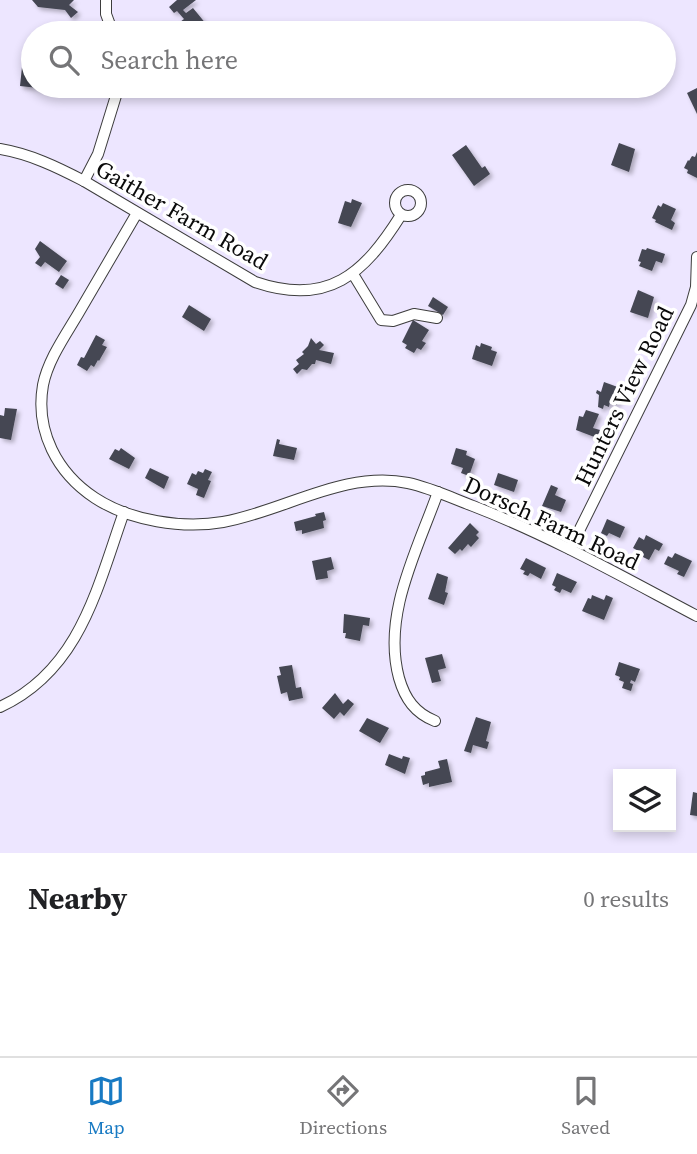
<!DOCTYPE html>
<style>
:root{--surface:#fff;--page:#f6f6f6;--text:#202124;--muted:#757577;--line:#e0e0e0;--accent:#187ac3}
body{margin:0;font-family:"Source Serif 4",serif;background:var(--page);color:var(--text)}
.controls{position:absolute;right:21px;bottom:21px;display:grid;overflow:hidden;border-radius:0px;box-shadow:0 4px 10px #0003}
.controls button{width:63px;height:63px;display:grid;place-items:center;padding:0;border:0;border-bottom:2px solid var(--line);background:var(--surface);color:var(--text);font:35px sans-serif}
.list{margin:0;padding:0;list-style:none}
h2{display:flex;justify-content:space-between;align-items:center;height:91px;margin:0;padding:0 28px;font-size:30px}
h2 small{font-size:23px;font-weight:400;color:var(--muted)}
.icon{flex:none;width:38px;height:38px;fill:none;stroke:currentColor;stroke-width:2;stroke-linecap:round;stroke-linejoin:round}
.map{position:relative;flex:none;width:697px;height:853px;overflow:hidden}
.search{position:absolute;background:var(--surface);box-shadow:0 4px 10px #0003;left:21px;right:21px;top:21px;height:77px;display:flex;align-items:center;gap:18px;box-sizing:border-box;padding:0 24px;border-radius:38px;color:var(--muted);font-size:26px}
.sheet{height:203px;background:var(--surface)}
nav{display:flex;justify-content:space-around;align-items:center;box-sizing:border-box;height:98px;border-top:2px solid var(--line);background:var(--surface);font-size:19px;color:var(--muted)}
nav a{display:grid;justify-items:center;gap:4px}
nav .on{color:var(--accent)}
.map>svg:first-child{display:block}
.building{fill:#454753;filter:url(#shadow)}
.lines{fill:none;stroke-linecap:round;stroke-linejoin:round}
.minor-casing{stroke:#3d3d3d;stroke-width:12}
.minor{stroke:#fff;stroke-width:10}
.labels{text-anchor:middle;stroke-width:7;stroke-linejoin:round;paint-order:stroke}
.street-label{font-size:23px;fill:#0a0a0a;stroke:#fff}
</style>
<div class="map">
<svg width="697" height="853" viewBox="0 0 697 853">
<defs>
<filter id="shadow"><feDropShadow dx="3" dy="3" stdDeviation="2" flood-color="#0004"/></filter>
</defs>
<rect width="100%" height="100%" fill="#ede6ff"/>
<g class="building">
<polygon points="32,0 74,0 69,5 78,12 71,18 65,10 38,7"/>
<polygon points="177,0 196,0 183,10 186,13 193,8 211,30 207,33 182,33 176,25 184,19 177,11 174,13 169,7"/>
<polygon points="22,67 30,68 29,77 33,78 33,86 48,86 47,89 20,86"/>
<polygon points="697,88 697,114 687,93"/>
<polygon points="619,143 635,149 629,172 611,165"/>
<polygon points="466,145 482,168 485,166 490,174 474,186 452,155"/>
<polygon points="697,152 697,178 687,173 688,170 684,168 688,160 689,161 692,156 695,157"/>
<polygon points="352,199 362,203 351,227 338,223 345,201 351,203"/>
<polygon points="663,203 676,209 671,220 675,223 672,230 655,222 656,220 652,218 658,205 661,207"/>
<polygon points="40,241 67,261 59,272 45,262 41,267 35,263 40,257 35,249"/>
<polygon points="647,248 665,254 662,263 656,261 652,271 639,266 641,262 638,261 642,249 646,250"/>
<polygon points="61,275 69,280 63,289 55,284"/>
<polygon points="638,290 654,297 648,318 630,312"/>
<polygon points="433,297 448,307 443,315 428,306"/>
<polygon points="189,305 211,319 204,331 182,317"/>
<polygon points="413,320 429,330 422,341 426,343 421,350 417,348 414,353 405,348 407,345 402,342"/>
<polygon points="96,335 105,340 102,345 107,347 99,361 98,360 94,367 91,365 87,371 77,365 81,357 84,358"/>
<polygon points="311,338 316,344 320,341 324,345 319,350 334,353 331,364 316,360 315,364 312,364 307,370 302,369 297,374 293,369 299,364 296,360 304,354 302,352 308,346"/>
<polygon points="481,343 492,347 491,350 497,352 492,366 472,359 476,345 480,347"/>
<polygon points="604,382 623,389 617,405 610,402 609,407 604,405 603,409 598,407 599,395 596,393 597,390 601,392"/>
<polygon points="5,408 17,409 11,440 0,438 0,415 4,416"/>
<polygon points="586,410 599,414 593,428 600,430 597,438 576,430 579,416 583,417"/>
<polygon points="277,439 280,440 279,444 297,448 294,460 273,456"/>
<polygon points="121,448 135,458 129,469 109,459 115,449 119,451"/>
<polygon points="456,448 467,451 466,455 475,459 469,476 461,473 463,468 451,464"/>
<polygon points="150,468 169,477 164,489 145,478"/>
<polygon points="205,469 212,472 208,480 211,481 204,498 196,495 198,489 187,484 192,473 196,475 198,471 203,473"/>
<polygon points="498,473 518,480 514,492 494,485"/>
<polygon points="551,485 558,488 555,495 566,500 561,512 542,506"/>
<polygon points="324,512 326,520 323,521 324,528 302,534 302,530 296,531 294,522 316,516 315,514"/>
<polygon points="607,519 625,527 620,538 609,533 607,536 601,533"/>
<polygon points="470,523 479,532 476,535 479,538 471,547 468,544 462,551 460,549 455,554 448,548"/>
<polygon points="646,535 663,544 659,551 655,549 649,560 643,557 644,554 633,548 639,537 644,540"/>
<polygon points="675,553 692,561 684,577 677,574 679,571 664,564 668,556 672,558"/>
<polygon points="331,557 334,569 327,571 328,578 316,580 312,561"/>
<polygon points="526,558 546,568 541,579 530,573 528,576 523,574 525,571 520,569"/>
<polygon points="437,573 448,577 445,592 448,593 444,605 428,599"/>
<polygon points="557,573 577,582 571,593 562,589 560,593 554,590 556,587 552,585"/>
<polygon points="592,595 604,600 606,595 613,598 604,620 582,611 588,598 591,599"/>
<polygon points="344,614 370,618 369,626 363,625 360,641 345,638 346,633 343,633"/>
<polygon points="442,654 446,668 438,670 441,681 432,683 425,658"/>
<polygon points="619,662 640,669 635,682 631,680 630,683 633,684 631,691 622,688 624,682 619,680 620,677 615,675"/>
<polygon points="292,665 296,688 301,687 303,698 289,701 287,692 281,694 277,676 281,675 279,667"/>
<polygon points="335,693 343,704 348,699 354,704 344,716 340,712 334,719 322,708"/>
<polygon points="476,717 491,722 486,741 489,742 487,749 473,745 471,753 464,751"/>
<polygon points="367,718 389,728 380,743 359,731"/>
<polygon points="389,754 402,759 403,756 410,758 405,774 385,765"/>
<polygon points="447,759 452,782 429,787 429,783 423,785 421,776 425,775 425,772 440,768 438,761"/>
<polygon points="693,792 697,793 697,816 690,815"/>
</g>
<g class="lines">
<defs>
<g id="minor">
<polyline points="106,0 106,14 113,33"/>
<path d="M0,149C30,154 57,167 84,181L255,282C328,307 364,274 401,215"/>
<polyline points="84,181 98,154 119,86"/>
<circle cx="408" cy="203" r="13"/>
<path d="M137,213C117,247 98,280 78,314C65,336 48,360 43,385C35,431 57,473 95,498C130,521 183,529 223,522C285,511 344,470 408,483C431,488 452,498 473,506C551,536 623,577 697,616"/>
<polyline points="353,274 381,320 393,321 414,314 437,318"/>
<polyline points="570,549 691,305 696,287 697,257"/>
<path d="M0,707C80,670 97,588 124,512"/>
<path d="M435,721C415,713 405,699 399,678C382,615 417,551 438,492"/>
</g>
</defs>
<use href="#minor" class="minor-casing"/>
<use href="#minor" class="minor"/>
</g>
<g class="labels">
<g class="street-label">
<text transform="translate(182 215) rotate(30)" y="8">Gaither Farm Road</text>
<text transform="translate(624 396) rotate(-64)" y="8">Hunters View Road</text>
<text transform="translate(552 523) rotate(25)" y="8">Dorsch Farm Road</text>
</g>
</g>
</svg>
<div class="controls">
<button><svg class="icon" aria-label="layers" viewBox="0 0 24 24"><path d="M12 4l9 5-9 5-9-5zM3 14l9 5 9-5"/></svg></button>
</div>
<div class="search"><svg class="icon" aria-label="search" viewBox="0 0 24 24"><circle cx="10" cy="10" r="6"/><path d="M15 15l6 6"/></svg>Search here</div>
</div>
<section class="sheet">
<h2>Nearby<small>0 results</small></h2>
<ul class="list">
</ul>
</section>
<nav>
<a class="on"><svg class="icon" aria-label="map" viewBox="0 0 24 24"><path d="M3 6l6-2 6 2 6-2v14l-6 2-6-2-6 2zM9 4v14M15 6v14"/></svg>Map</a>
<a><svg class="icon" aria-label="directions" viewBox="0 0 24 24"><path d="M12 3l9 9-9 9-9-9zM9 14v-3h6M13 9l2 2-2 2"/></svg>Directions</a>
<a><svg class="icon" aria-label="saved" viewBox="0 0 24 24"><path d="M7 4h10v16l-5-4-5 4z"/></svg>Saved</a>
</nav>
